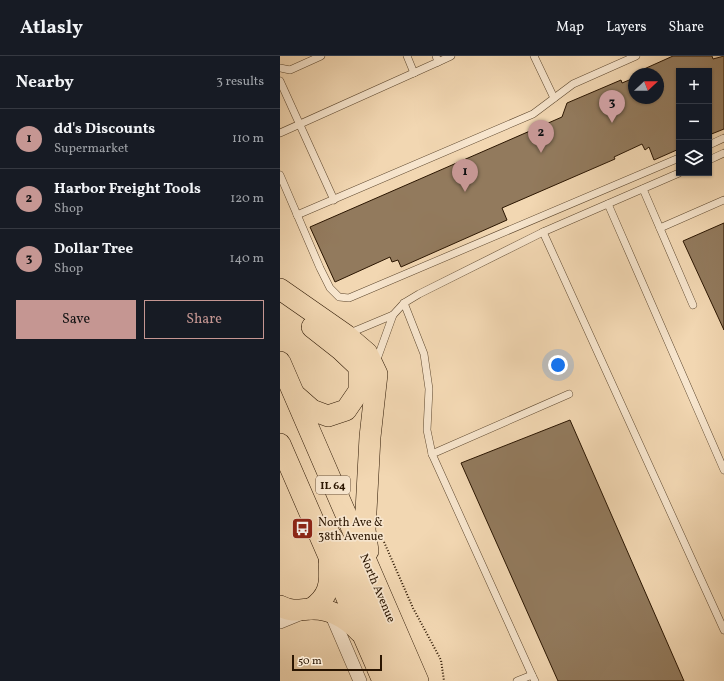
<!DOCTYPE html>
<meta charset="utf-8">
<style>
:root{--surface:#171b24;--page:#242831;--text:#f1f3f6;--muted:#9ea1a6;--line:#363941;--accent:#c59692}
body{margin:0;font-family:Vollkorn,serif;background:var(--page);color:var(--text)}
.controls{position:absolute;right:12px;top:12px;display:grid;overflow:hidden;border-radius:0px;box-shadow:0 1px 3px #0004}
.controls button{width:36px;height:36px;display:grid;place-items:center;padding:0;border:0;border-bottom:1px solid var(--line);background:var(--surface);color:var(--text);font:20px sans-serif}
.compass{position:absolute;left:348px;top:12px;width:36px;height:36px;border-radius:50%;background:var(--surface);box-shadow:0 1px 3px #0004;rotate:68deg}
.scale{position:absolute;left:12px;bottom:10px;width:90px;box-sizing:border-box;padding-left:4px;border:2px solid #2a1501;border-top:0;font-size:11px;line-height:14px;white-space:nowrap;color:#2a1501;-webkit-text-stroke:3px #f7e5cd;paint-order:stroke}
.you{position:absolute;left:278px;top:309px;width:14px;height:14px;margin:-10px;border:3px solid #fff;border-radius:50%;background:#1a73e8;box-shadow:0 0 0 6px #1a73e833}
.badge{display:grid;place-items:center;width:26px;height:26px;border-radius:50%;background:var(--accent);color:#111;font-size:13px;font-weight:700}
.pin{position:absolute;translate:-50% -33px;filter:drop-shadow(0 1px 2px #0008)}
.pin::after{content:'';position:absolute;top:21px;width:14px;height:12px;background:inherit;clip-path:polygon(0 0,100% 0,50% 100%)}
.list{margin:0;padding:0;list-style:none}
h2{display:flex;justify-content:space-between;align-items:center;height:52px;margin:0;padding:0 16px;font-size:17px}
h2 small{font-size:13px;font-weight:400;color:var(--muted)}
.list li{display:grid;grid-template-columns:26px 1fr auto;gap:12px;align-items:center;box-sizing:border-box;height:60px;padding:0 16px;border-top:1px solid var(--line)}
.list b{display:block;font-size:15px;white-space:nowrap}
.list p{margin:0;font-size:13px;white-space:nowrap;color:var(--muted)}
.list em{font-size:13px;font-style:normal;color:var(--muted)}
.actions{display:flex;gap:8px;padding:12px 16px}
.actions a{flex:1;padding:9px 0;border:1px solid var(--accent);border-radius:0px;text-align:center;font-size:14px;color:var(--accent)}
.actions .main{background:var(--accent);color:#111}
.icon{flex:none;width:22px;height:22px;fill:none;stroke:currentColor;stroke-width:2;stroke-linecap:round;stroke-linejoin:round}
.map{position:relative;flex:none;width:444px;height:625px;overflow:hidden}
header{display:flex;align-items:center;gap:24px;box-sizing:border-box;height:56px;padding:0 20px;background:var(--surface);border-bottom:1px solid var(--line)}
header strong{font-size:19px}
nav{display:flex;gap:22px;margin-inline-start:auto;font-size:14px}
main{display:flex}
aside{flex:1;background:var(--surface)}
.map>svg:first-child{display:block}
.building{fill:#927a5d;stroke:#2a1501}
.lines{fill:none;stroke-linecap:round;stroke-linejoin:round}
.lane-casing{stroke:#5c462d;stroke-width:8}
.street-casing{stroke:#5c462d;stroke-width:14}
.primary-casing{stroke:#2a1501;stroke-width:22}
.path{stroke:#2a1501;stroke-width:2;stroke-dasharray:1 2;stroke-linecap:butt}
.lane{stroke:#f7e5cd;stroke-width:7}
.street{stroke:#f7e5cd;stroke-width:13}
.primary{stroke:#f2d7b2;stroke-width:21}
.labels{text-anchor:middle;stroke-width:3.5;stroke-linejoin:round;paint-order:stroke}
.shield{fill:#f7e5cd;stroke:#68533e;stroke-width:1}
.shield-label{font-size:11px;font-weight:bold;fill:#2a1501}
.poi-label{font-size:12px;fill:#2a1501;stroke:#f7e5cd;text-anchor:start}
.street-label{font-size:12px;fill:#2a1501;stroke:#f7e5cd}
</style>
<header>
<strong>Atlasly</strong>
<nav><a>Map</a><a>Layers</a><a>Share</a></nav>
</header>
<main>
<aside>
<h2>Nearby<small>3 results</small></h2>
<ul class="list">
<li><span class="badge">1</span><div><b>dd's Discounts</b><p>Supermarket</p></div><em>110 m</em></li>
<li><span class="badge">2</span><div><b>Harbor Freight Tools</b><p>Shop</p></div><em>120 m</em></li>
<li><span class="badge">3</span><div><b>Dollar Tree</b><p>Shop</p></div><em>140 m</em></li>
</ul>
<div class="actions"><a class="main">Save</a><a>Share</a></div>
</aside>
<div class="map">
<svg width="444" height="625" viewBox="0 0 444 625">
<rect width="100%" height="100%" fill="#f2d7b2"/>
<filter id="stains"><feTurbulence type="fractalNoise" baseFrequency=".005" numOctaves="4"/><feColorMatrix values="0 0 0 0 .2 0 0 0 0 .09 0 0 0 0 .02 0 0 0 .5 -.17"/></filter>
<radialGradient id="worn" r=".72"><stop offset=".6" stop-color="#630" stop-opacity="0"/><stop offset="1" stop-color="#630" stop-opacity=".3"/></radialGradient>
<g class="building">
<polygon points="393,0 432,0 433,3 444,0 444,73 429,79 429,15 399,15 399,93 374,104 369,91 365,94 362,88 334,101 335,103 222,152 227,164 121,211 118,204 112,206 110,201 55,226 30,171 282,61 287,47 341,24 342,27 354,22 354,42 378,42 378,18 364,18 364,13"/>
<polygon points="444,167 444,274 403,185"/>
<polygon points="290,364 404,625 278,625 181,407"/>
</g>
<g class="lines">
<defs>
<g id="lane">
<polyline points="127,0 134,17"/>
<polyline points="254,0 274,42"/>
<polyline points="158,6 171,0"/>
<polyline points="0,12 10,14 41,0"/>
<polyline points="0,25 54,144"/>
<polyline points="0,77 158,6 156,0"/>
<polyline points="429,89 444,82"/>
<polyline points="429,104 444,97"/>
<polyline points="0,119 40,212 50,232 59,241 69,242 399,102"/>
<polyline points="363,133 413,249"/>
<polyline points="328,148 444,414"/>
<polyline points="17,159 253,58 293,28 356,0"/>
<polyline points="380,172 444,144"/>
<polyline points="263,176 444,574"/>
<polyline points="124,247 144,298 149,333 147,374 152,398"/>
<polyline points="70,277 113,259 124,247 139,238 263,176 399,117"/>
<polyline points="96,306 113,259"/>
<polyline points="252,619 152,398 289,338"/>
<polyline points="237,625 252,619 255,625"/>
</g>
<g id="street">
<polyline points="50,555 80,625"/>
<polyline points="0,566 22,557"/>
</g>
<g id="primary">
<polyline points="0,233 66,279 87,297 97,318 90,381 85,474 88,495"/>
<polyline points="0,306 138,625"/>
<polyline points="15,339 32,354 48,360 66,354 79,335 79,311 60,293 32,271"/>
<polyline points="0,388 103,625"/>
<polyline points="49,477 71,511 121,625"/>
<path d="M0,550C12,556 18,554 30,553C50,552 67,562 80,576"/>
<path d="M31,553C49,541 51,528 49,507"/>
</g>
</defs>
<use href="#lane" class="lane-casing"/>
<use href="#street" class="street-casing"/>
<use href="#primary" class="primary-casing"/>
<polyline class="path" points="104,486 133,552 161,604 164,625"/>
<use href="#lane" class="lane"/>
<use href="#street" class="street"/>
<use href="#primary" class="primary"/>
</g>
<defs>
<symbol id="bus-square" viewBox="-11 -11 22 22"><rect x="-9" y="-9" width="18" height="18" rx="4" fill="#8f2418" stroke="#f7e5cd"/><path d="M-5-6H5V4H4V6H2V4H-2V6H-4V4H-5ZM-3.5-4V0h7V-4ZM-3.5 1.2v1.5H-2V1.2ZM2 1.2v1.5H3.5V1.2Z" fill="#fff"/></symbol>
</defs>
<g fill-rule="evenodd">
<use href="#bus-square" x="10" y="460" width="25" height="25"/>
</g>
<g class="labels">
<rect class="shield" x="36" y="420" width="34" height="18" rx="3"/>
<g class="shield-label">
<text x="53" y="433">IL 64</text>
</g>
<g class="poi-label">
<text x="38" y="470">North Ave &amp;<tspan x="38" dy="14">38th Avenue</tspan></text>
</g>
<g class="street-label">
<text transform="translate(98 532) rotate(67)" y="4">North Avenue</text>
</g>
</g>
<rect width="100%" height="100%" filter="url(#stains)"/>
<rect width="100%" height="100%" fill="url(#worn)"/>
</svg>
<div class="controls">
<button>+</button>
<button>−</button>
<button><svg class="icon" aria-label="layers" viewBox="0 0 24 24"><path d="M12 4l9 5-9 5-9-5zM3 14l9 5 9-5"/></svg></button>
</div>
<svg class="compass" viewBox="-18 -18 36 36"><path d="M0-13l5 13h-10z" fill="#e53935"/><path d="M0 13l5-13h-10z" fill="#9ea1a6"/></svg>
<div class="scale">50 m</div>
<div class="you"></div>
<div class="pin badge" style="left:185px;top:136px">1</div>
<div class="pin badge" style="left:261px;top:97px">2</div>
<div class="pin badge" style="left:332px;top:67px">3</div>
</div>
</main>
